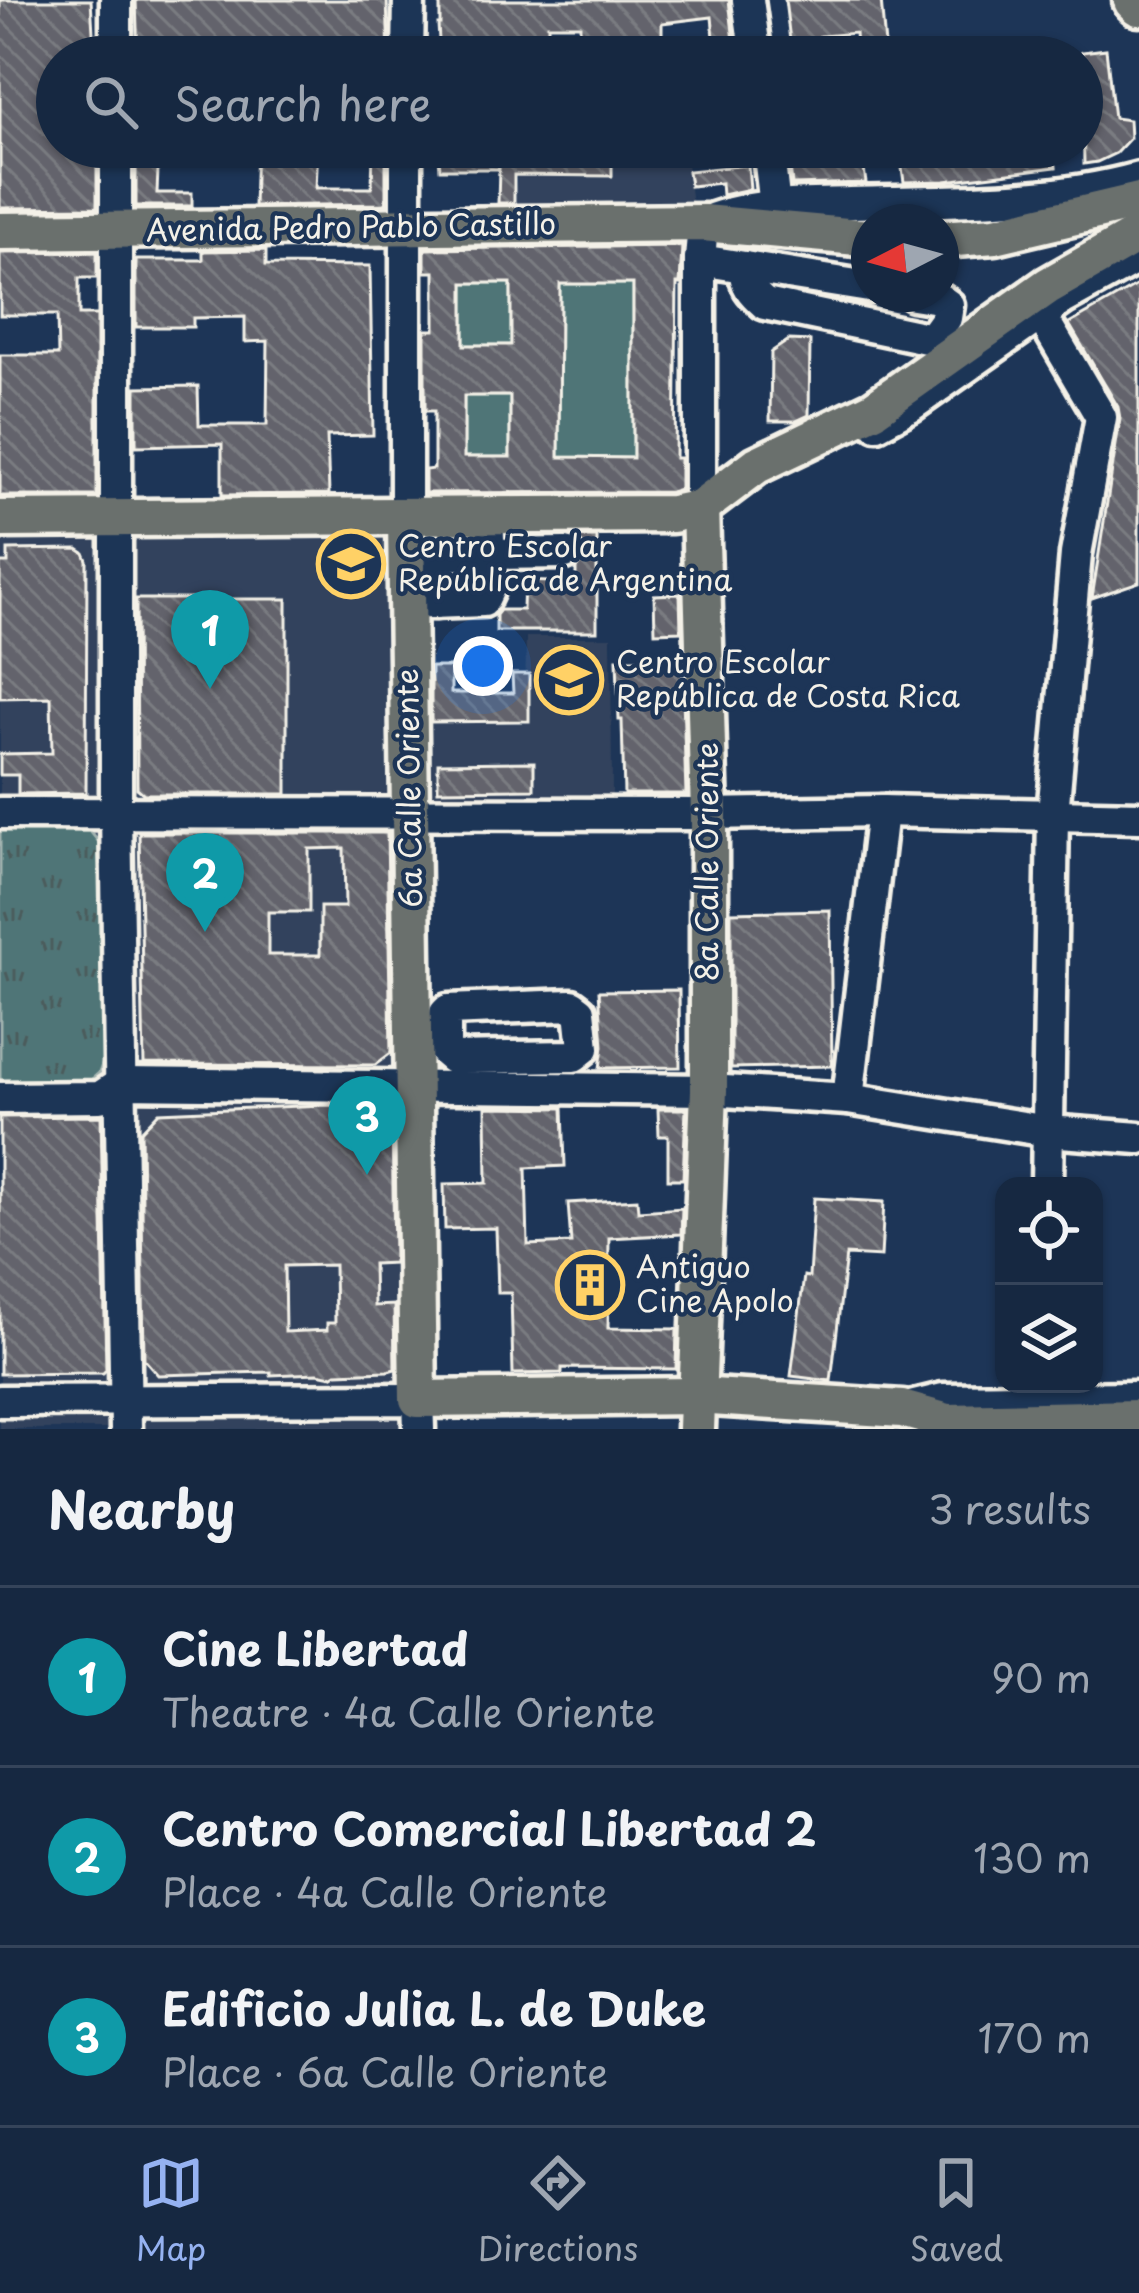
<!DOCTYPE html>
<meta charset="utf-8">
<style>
:root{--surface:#162841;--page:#1f3048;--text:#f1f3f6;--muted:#9ea6b1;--line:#35445a;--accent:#95b2f1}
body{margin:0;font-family:"Playpen Sans",sans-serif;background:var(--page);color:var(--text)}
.controls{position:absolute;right:36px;bottom:36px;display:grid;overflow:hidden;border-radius:24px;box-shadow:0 3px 9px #0004}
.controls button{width:108px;height:108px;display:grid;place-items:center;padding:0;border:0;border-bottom:3px solid var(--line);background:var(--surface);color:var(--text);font:60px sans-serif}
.compass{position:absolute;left:851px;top:204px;width:108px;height:108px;border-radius:50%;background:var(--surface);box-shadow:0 3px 9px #0004;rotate:264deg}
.you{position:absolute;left:483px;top:666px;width:42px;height:42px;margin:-30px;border:9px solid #fff;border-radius:50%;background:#1a73e8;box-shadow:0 0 0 18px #1a73e833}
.badge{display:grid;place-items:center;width:78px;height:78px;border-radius:50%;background:var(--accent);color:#fff;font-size:39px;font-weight:700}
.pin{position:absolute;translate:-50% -99px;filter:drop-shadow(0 3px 6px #0008)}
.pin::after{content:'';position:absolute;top:63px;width:42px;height:36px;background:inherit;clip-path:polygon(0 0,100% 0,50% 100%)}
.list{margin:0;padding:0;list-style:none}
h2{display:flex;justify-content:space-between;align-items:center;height:156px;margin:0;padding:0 48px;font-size:51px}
h2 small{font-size:39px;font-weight:400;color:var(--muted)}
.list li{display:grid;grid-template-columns:78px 1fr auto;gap:36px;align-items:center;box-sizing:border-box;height:180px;padding:0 48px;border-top:3px solid var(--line)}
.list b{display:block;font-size:45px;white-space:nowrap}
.list p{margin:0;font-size:39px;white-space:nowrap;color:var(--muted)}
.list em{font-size:39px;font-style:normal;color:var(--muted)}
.icon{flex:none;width:66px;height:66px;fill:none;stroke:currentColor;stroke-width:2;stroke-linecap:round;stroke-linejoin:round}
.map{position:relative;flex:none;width:1139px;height:1429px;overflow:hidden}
.search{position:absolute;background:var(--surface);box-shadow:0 3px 9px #0004;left:36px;right:36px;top:36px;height:132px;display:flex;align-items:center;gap:30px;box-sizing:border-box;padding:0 42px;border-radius:66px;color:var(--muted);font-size:45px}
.sheet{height:696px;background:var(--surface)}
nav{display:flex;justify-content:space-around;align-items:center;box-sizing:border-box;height:168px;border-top:3px solid var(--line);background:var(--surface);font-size:33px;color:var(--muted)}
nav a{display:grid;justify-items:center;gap:6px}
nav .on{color:var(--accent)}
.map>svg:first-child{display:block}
.built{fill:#32435d}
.green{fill:#4f7577;stroke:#a2b3b0;stroke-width:3}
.park{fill:url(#park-tufts);stroke:#a2b3b0;stroke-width:3}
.building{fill:url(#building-back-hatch);stroke:#f4f1e8;stroke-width:3;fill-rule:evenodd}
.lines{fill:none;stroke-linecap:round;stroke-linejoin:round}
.minor-casing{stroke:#f4f1e8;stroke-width:39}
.major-casing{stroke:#f4f1e8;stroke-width:45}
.highway-casing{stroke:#f4f1e8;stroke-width:51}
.minor{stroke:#1d3557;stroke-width:30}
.major{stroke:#6b706d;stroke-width:36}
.highway{stroke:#6b706d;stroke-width:42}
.labels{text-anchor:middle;stroke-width:9;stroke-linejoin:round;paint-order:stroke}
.street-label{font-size:30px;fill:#f4f1e8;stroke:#1d3557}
.poi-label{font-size:30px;fill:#f4f1e8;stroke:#1d3557;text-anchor:start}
</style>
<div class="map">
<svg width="1139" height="1429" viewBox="0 0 1139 1429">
<defs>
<pattern id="park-tufts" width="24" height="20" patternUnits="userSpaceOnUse" patternTransform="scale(3)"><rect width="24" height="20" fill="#4f7577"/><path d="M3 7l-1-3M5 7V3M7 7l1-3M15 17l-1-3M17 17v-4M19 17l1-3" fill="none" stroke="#4c5c5c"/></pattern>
<pattern id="building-back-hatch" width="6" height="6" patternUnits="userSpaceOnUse" patternTransform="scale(3)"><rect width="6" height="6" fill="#63646c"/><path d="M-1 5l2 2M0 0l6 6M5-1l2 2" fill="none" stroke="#7a7b81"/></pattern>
</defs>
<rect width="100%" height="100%" fill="#1d3557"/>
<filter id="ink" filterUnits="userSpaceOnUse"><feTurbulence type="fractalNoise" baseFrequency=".00833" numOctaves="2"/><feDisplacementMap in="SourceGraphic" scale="24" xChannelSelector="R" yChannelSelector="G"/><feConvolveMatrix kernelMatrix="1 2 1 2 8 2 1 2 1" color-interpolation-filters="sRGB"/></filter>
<g filter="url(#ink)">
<g class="built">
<polygon points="520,147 685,147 692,205 514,210"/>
<polygon points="406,518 412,1429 0,1429 0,520"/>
<polygon points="526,637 611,637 612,795 423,796 423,723 525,723"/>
</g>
<g class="green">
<rect x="464" y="283" width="47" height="62"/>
<polygon points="560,284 633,284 633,458 559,457"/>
<rect x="464" y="396" width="46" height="61"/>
</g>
<polygon class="park" points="0,821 84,824 103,847 106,1053 99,1073 84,1086 0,1091"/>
<g class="building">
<polygon points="0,0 91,0 94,49 65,49 65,57 57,57 57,147 64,147 64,151 97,151 97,207 0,208"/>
<polygon points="136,0 387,0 389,57 257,57 257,45 240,43 186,44 186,57 138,57"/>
<polygon points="440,0 729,0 736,57 716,57 712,17 662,23 662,57 580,57 580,25 548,25 548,57 440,57 438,24 440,24"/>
<polygon points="785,0 881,0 886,57 857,57 855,33 820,36 823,57 792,57"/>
<polygon points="1106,49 1114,118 1129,120 1130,138 1116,153 1097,162 1084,164 1082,52"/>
<polygon points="136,147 159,147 157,193 192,193 192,206 136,206"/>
<polygon points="256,147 318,147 316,188 372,188 373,147 386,147 386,204 254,206"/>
<polygon points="438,147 612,147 612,176 514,175 514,203 498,203 499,169 440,169"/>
<polygon points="788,147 861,147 866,183 792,185"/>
<polygon points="899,147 1054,147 1056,167 945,181 904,182"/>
<polygon points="748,165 750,189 722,195 721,183 690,186 688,171"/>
<path d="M682,246L680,284H677L675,458H680V489L670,492L425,493V470L434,469V411H425V330H435V272H425V249ZM464,283H511V345H464ZM560,284H633V458L559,457ZM464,396H510V457H464Z"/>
<polygon points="266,250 266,265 370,266 373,435 327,436 329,494 222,495 222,444 136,446 136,387 198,386 199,425 267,425 268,341 245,342 245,317 193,318 193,327 136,327 136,260 203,260 203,251"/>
<polygon points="97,252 97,278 79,278 79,315 97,315 97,496 0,496 0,355 58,355 57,315 0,315 0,253"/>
<polygon points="1139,284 1139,582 1092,598 1120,419 1118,407 1069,324"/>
<polygon points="789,340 810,341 809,415 796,421 770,421 771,352"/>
<polygon points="576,537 597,537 597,631 496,631 496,615 500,610 523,610 524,581 576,583 576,569 584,554 582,544"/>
<polygon points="78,549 84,553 87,560 86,793 18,794 18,775 0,775 0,754 52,753 51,697 0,698 0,563 8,563 8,550"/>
<polygon points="680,594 681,631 655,632 654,595"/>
<polygon points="136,599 287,599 287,794 144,794 137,788"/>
<polygon points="617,659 644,659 644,665 682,664 686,794 624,794 622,720 619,720"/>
<polygon points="431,667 451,667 451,693 513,693 512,674 529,674 529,721 431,722"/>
<polygon points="534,762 534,789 438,790 438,763"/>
<path d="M139,833H387L391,1053L375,1065L144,1064ZM344,848L345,907H320V955H268V912H309V849Z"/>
<polygon points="830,910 832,1066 731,1068 731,912"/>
<polygon points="679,990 680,1067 600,1068 603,1046 599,991"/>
<path d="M325,1105L387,1106L392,1112L394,1263L373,1264L374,1306L394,1305L395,1369L388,1371L337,1373L332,1376L318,1373L271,1375V1372L158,1375L144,1359L141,1131L159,1112ZM334,1265L335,1323H327V1330L285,1332L284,1266Z"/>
<polygon points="486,1107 563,1108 565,1166 526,1168 528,1245 571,1243 568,1203 637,1199 638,1211 682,1208 681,1234 609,1238 608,1328 677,1329 676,1369 562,1368 562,1373 513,1374 511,1293 498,1293 496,1228 445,1229 444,1184 487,1183"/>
<polygon points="658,1109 686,1109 683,1179 668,1179 668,1136 659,1136"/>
<polygon points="101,1116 106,1370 103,1373 0,1374 0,1117"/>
<polygon points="814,1198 884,1202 881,1257 846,1255 831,1381 791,1376 804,1276 809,1277"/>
</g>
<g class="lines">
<defs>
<g id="minor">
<polyline points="116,0 116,57"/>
<polyline points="748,0 756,57"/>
<polyline points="408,57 409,0"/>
<polyline points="116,147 116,812 126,1429"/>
<polyline points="768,147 775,206"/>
<polyline points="700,260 869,287"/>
<path d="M744,267C745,285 751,292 765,304L931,339L946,318L948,305L938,298L913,294"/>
<polyline points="1041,315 1101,417 1076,554 1053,814 1047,1186"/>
<polyline points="877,424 912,405 1063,299 1139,257"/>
<path d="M700,508V260L703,223C747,202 802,205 850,203C945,200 1046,204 1139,178"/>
<polyline points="406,518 406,147"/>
<polyline points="490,554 565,553"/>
<path d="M435,603L432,564C440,551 461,555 475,554"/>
<polyline points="407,604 483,601 491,584 488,516"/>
<polyline points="0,813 709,814 882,811 1139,817"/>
<polygon points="572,1005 580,1011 584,1048 574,1056 452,1058 445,1052 445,1013 448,1010"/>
<polyline points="0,1098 100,1097 121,1083 709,1090 848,1099 1048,1131 1139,1138"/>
<polyline points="848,1099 882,811"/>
<polyline points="0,1401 418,1399 419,1429"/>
<polyline points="902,1409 943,1399 1139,1397"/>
</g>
<g id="major">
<polyline points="0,231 703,223 869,238"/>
<polyline points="941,239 995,235 1139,201"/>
<polyline points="406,518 418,1399 696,1396 902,1409 948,1422 1139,1418"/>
<polyline points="0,519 672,514 700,508 757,465 874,409 1048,286 1139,234"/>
<polyline points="696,1429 709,1090 709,814 700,508"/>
</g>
<polyline id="highway" points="1135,0 1139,4"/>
</defs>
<use href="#minor" class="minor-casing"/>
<use href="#major" class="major-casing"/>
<use href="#highway" class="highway-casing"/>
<use href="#minor" class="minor"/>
<use href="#major" class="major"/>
<use href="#highway" class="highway"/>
</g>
</g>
<defs>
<symbol id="school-ring" viewBox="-11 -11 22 22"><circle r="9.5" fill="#1d3557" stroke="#ffd166" stroke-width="1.5"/><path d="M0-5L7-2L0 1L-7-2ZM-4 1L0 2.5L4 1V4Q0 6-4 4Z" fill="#ffd166"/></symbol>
<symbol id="building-ring" viewBox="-11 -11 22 22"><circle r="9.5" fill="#1d3557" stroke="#ffd166" stroke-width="1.5"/><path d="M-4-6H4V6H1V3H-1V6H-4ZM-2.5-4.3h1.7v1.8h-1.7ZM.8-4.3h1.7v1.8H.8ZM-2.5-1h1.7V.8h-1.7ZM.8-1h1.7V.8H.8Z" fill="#ffd166"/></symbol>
</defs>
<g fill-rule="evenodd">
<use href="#school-ring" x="313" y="526" width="76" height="76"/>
<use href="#school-ring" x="531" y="642" width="76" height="76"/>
<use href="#building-ring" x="552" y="1247" width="76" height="76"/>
</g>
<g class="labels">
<g class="street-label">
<text transform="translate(351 228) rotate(-1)" y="10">Avenida Pedro Pablo Castillo</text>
<text transform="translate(410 788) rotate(-91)" y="10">6a Calle Oriente</text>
<text transform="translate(708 862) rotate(-90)" y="10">8a Calle Oriente</text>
</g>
<g class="poi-label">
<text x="398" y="557">Centro Escolar<tspan x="398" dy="34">República de Argentina</tspan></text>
<text x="616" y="673">Centro Escolar<tspan x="616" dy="34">República de Costa Rica</tspan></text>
<text x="636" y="1278">Antiguo<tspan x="636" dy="34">Cine Apolo</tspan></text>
</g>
</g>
</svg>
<div class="controls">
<button><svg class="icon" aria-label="locate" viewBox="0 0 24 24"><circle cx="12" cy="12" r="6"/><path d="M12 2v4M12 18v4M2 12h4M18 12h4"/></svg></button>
<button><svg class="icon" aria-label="layers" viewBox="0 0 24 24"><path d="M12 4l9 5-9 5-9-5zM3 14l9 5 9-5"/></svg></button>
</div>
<svg class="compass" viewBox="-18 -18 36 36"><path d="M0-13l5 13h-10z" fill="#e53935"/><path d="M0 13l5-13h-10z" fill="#9ea6b1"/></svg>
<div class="you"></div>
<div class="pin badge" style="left:210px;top:689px;background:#0f9aa8">1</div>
<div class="pin badge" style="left:205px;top:932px;background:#0f9aa8">2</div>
<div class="pin badge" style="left:367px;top:1175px;background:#0f9aa8">3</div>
<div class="search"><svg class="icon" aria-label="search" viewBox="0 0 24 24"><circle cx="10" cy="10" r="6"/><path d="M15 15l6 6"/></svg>Search here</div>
</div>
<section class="sheet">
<h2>Nearby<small>3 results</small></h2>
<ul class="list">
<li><span class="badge" style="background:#0f9aa8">1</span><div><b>Cine Libertad</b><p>Theatre · 4a Calle Oriente</p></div><em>90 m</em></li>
<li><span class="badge" style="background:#0f9aa8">2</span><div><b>Centro Comercial Libertad 2</b><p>Place · 4a Calle Oriente</p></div><em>130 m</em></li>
<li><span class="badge" style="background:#0f9aa8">3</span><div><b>Edificio Julia L. de Duke</b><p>Place · 6a Calle Oriente</p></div><em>170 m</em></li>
</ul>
</section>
<nav>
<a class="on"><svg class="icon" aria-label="map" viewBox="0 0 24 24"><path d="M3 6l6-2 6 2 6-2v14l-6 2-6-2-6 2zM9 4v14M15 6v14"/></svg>Map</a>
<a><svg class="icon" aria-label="directions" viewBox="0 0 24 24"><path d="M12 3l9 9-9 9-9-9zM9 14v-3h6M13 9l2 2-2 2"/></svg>Directions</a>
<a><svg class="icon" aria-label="saved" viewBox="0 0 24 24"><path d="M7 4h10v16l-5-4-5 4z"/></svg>Saved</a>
</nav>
